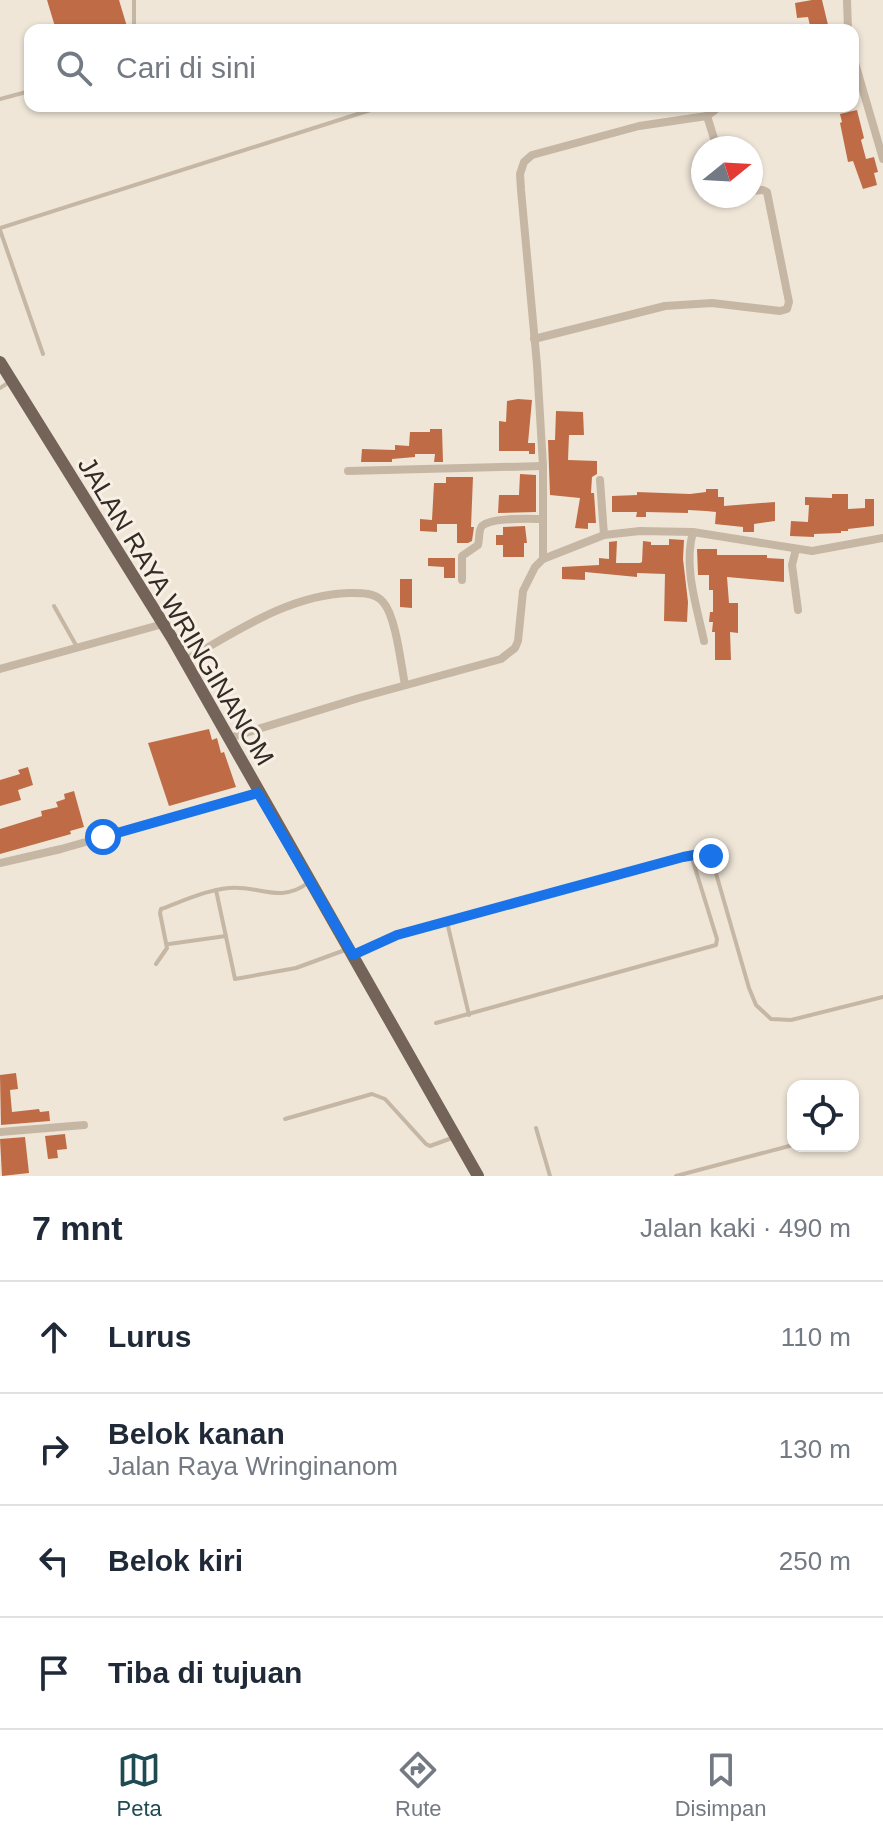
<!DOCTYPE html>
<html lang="id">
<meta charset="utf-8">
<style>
:root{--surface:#fff;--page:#f2f2f3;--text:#1f2937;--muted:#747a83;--line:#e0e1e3;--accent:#1e4a51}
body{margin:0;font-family:Helvetica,sans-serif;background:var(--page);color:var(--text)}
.controls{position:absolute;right:24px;bottom:24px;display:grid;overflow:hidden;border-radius:16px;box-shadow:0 2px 6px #0004}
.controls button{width:72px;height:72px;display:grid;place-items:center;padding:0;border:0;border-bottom:2px solid var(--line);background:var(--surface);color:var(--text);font:40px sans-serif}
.compass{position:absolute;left:691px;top:136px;width:72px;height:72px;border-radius:50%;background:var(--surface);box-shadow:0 2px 6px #0004;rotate:72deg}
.stop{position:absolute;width:24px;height:24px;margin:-18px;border:6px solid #1a73e8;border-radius:50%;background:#fff}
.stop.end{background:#1a73e8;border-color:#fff;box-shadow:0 2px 8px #0008}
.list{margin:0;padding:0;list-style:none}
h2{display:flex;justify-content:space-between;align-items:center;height:104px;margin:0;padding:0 32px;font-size:34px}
h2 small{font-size:26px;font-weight:400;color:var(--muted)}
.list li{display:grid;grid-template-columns:52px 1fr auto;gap:24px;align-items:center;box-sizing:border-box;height:112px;padding:0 32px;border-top:2px solid var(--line)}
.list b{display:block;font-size:30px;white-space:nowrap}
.list p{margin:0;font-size:26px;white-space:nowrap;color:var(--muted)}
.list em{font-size:26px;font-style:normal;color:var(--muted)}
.icon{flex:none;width:44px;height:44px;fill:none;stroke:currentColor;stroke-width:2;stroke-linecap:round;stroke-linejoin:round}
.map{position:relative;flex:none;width:883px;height:1176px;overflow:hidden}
.search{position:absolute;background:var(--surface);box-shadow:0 2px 6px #0004;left:24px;right:24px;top:24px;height:88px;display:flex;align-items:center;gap:20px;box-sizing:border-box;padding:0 28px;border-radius:16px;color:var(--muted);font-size:30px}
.sheet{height:552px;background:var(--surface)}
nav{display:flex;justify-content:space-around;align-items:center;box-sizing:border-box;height:112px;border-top:2px solid var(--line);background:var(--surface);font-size:22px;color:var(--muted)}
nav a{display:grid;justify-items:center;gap:4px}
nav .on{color:var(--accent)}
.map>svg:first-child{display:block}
.building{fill:#bf6c46}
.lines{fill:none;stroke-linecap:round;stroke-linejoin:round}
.service{stroke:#c6b7a5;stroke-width:4}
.minor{stroke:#c6b7a5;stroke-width:8}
.primary{stroke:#746358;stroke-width:12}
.route{stroke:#1a73e8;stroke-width:10}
.labels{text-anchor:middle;stroke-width:6;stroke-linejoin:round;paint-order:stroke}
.street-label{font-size:26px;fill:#332b26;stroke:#f8f0e4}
</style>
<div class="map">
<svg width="883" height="1176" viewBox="0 0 883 1176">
<rect width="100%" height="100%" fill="#efe6d8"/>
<g class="building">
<polygon points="47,0 119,0 128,30 56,30"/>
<polygon points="812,0 822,0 829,29 811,30 808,17 797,18 795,3"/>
<polygon points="857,110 864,138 861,140 866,159 874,157 878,172 874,173 877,185 863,189 853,161 848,162 840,123 842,122 840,114"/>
<polygon points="518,399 532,400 528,443 535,443 535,454 529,454 529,451 499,451 499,421 506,422 507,401"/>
<polygon points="556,411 583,412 584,435 569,435 568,460 597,461 597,474 592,477 591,493 594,493 596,523 588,523 588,529 575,528 580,498 550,495 548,440 555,440"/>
<polygon points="430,429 442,429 443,462 434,462 435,454 415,454 415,457 392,459 392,462 361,462 362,449 395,450 395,445 409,446 410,432 430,432"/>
<polygon points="520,474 536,475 536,512 498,513 499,495 519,495"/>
<polygon points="446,477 473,477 471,527 474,527 472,541 468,543 457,543 457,524 437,524 437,532 420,531 420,519 432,520 434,483 446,483"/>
<polygon points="706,489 718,489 718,497 724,497 724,506 775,502 775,521 754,524 754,532 743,532 743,527 715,524 716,512 706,511 688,510 688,513 646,512 646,517 636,517 637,512 612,512 612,496 637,495 637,492 690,494 706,492"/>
<polygon points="832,494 848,494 848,509 865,508 865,499 874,499 874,526 848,529 848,531 841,531 841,533 814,534 814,537 790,536 791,521 808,522 809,505 805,505 805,497 832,498"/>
<polygon points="525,526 527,543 524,543 524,557 503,557 503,545 496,545 496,535 503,535 503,527"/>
<polygon points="669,539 684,540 683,559 688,602 687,622 664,621 665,574 637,573 637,577 585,572 585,580 562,579 562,567 599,565 599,558 609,559 609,542 617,541 616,563 640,563 642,562 643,541 651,542 651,545 669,545"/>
<polygon points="697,549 717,549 717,555 767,555 767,558 784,559 784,582 727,577 729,603 738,603 738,633 730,632 731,660 715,660 715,632 712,632 713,622 709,622 710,612 713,612 713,590 709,590 709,575 698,575"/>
<polygon points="428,558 455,558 455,578 444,578 444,567 428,566"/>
<polygon points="400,579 412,579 412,608 400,607"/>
<polygon points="209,729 212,740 217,738 221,753 224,752 236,787 169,806 148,743"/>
<polygon points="28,767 33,785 18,790 21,800 0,806 0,780 20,774 18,770"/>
<polygon points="74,791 84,827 70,831 71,834 0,854 0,829 42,816 41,811 58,807 56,802 65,799 64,794"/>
<polygon points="16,1073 18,1089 10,1090 12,1112 39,1109 40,1112 49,1111 50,1121 1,1125 0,1075"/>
<polygon points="65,1134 67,1149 57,1150 58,1158 48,1159 45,1136"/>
<polygon points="25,1137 29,1173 2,1176 0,1139"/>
</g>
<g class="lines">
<g class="service">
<polyline points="134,0 134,30"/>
<polyline points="0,99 30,91"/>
<polyline points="0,228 383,106"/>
<polyline points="0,230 43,354"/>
<polyline points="0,388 11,381"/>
<polyline points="54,606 77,647"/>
<polyline points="691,855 705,853 711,856 749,988 756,1005 771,1019 791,1020 883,997"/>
<polyline points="216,890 235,979 296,968 345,950"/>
<polyline points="447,922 469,1015"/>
<polyline points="169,944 226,936"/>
<polyline points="356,954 397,935 691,855 717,939 716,945 436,1023"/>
<path d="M156,964L167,948L160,913L161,909C183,901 206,890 229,888C259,885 279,904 308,883"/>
<polyline points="285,1119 372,1094 385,1099 426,1144 430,1146 452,1138"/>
<polyline points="536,1128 550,1176"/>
<polyline points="676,1176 793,1145"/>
</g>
<g class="minor">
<polyline points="847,0 848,30"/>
<polyline points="853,56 883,159"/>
<polyline points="707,116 717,148"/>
<polyline points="534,339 665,306 712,303 780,311 787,309 789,302 767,192 763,190 751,191"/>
<polyline points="348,471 543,466"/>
<polyline points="600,480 604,535"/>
<path d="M693,532C683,567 697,607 704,641"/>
<polyline points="796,549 792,565 798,610"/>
<polyline points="543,559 543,466 537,365 521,190 520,174 524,162 532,155 639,126 707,116 720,106"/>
<path d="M462,580V556L478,545C480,539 478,530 482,526C492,517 530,519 543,519"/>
<path d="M184,661C236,632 288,595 349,593C360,593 375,592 383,602C396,616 401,665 405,685"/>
<polyline points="0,669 163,624"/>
<polyline points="229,738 359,698 501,659 515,648 518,641 523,591 535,567 543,559 604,535 640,531 693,532 812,551 883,538"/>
<polyline points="0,863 61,849 258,793"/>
<polyline points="0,1132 84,1125"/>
</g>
<polyline class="primary" points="0,362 172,638 478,1176"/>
</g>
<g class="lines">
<polyline class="route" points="103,837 258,793 353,955 397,935 683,857 705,853 711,856"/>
</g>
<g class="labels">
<g class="street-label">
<text transform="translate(176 611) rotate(59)" y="9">JALAN RAYA WRINGINANOM</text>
</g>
</g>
</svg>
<div class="controls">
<button><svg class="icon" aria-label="locate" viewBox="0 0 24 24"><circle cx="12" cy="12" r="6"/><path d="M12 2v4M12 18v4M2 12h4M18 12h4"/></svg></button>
</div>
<svg class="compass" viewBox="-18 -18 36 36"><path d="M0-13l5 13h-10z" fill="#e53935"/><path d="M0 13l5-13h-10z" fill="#747a83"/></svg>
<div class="stop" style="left:103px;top:837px"></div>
<div class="stop end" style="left:711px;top:856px"></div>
<div class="search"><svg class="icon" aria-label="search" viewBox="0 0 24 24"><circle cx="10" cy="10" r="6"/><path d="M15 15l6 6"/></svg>Cari di sini</div>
</div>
<section class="sheet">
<h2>7 mnt<small>Jalan kaki · 490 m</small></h2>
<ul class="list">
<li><svg class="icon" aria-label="ahead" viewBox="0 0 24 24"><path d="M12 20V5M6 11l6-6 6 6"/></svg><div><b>Lurus</b></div><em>110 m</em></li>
<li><svg class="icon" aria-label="right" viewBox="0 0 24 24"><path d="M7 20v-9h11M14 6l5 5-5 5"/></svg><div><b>Belok kanan</b><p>Jalan Raya Wringinanom</p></div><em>130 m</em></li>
<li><svg class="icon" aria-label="left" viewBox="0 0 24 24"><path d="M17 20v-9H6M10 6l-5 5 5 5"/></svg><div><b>Belok kiri</b></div><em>250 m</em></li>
<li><svg class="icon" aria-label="arrive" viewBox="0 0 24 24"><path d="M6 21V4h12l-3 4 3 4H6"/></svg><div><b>Tiba di tujuan</b></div></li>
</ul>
</section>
<nav>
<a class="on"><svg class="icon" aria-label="map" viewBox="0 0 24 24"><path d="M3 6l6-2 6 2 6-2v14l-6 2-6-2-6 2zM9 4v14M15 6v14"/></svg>Peta</a>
<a><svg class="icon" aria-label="directions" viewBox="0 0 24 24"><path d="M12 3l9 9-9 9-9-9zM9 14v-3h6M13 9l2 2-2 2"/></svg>Rute</a>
<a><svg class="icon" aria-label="saved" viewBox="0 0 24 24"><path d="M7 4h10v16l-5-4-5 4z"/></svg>Disimpan</a>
</nav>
